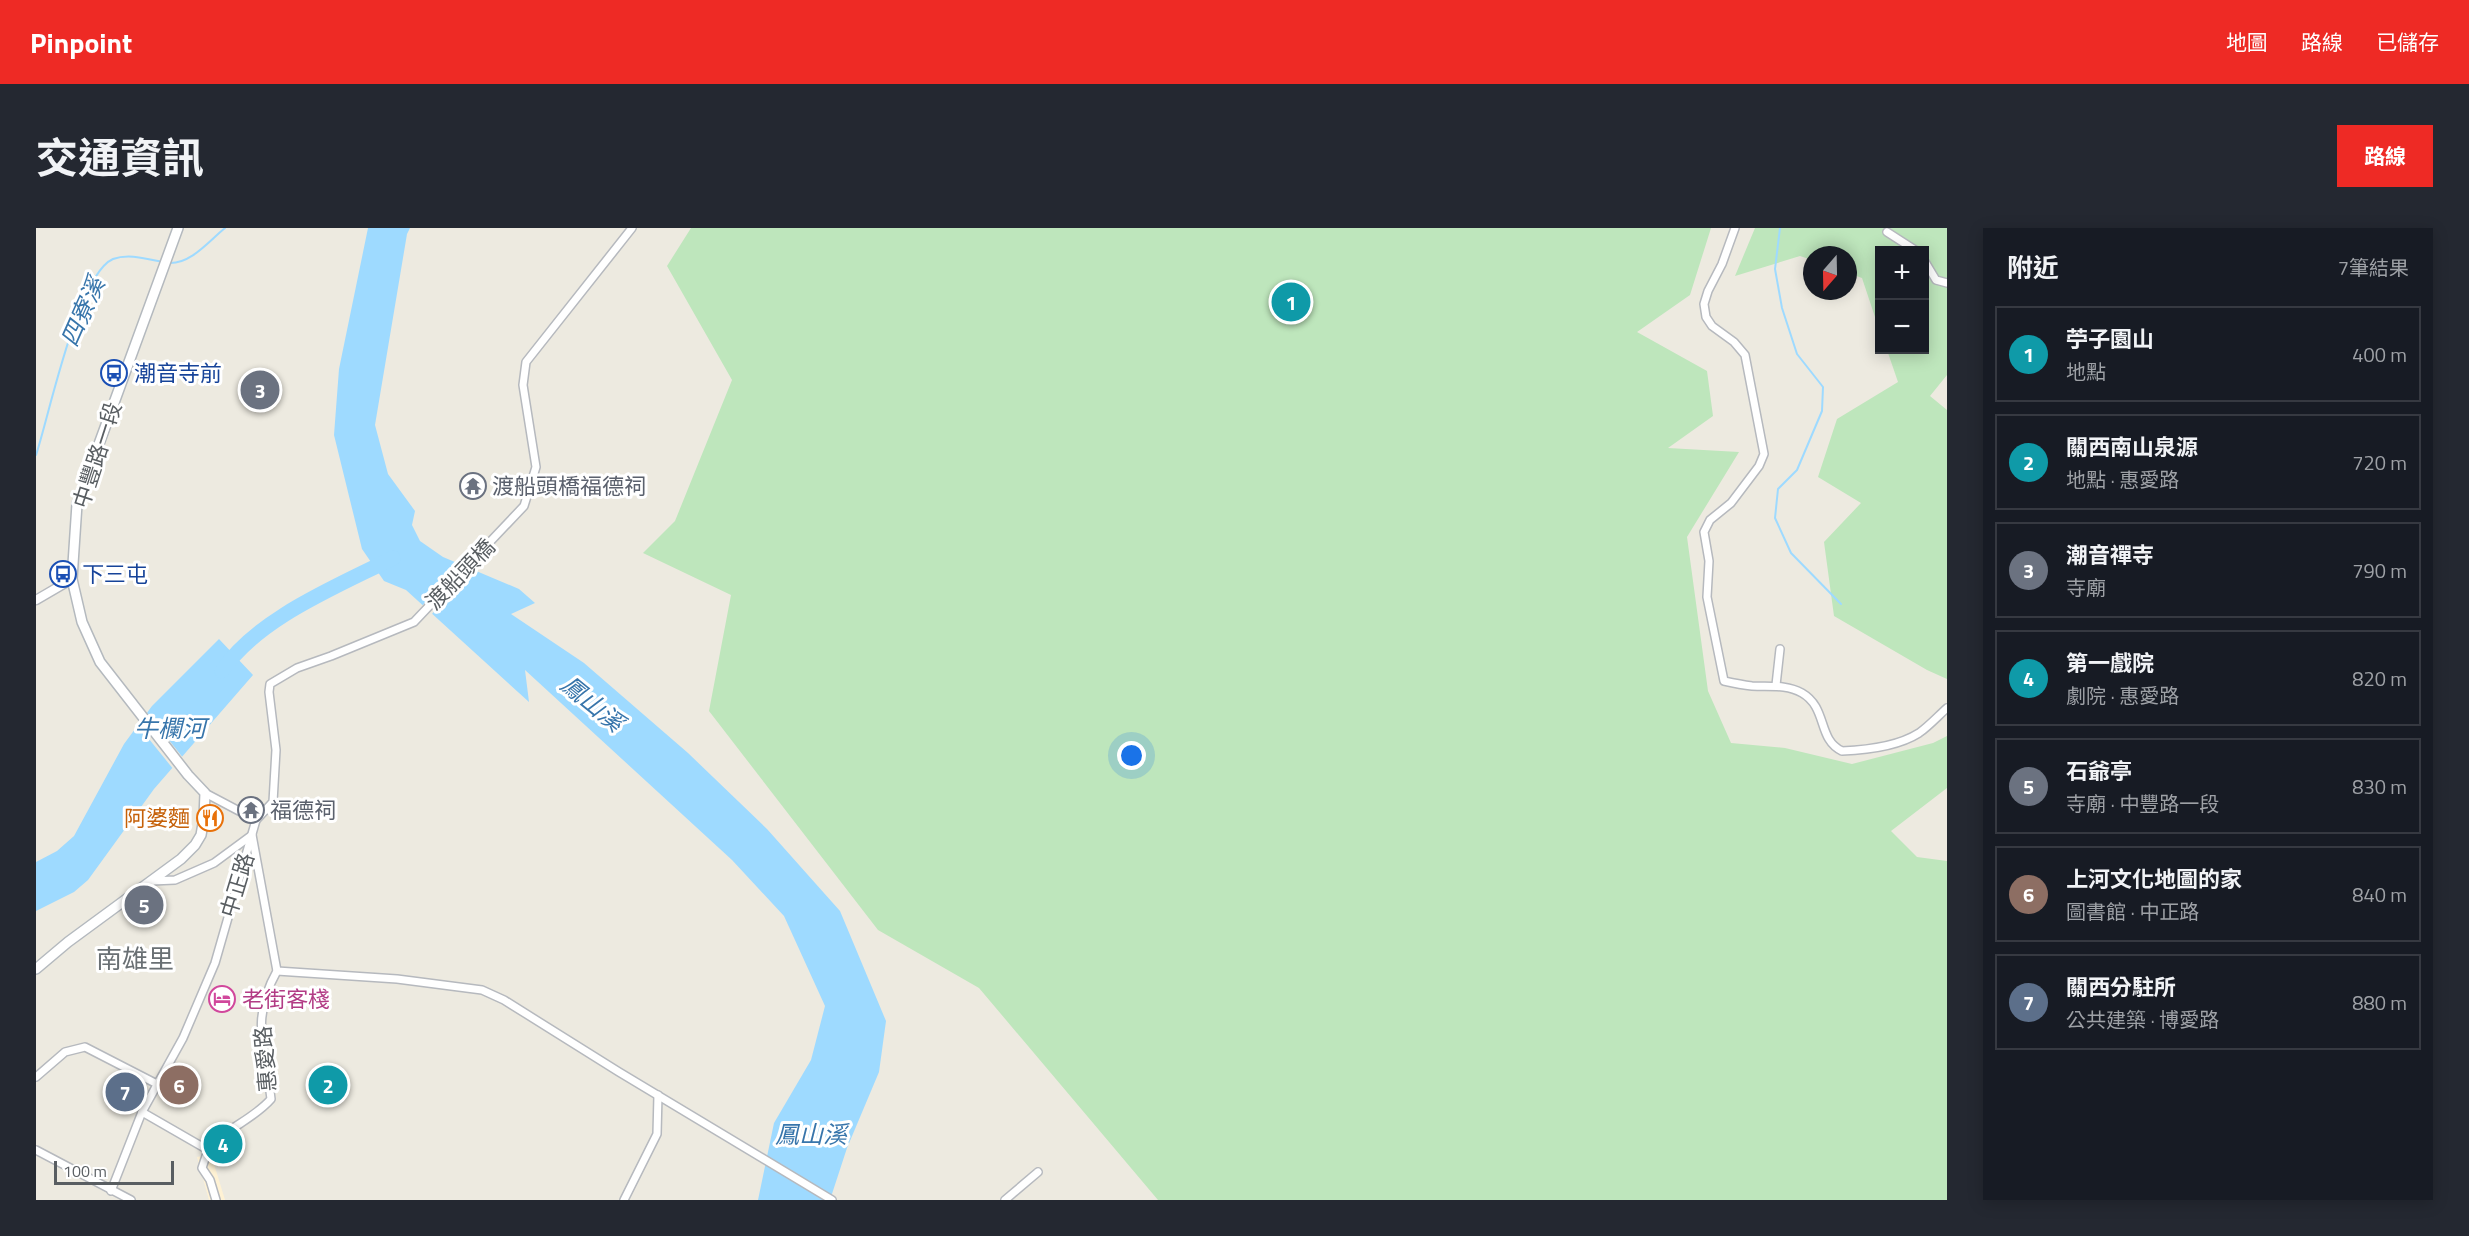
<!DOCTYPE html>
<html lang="zh-TW">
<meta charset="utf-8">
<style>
:root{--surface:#171b24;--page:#242831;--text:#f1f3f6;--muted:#9ea1a6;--line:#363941;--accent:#ee2a25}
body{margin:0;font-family:"Titillium Web","Noto Sans TC",sans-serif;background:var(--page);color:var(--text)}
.controls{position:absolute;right:18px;top:18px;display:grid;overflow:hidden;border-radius:0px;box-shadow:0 3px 15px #0003}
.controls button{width:54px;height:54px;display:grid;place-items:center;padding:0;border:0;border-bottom:2px solid var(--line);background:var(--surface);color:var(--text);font:30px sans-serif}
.compass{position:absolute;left:1767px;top:18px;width:54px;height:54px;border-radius:50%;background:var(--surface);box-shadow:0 3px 15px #0003;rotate:200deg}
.scale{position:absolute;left:18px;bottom:15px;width:120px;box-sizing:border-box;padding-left:6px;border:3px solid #595e62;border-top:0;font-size:16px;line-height:21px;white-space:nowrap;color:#595e62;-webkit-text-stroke:4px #fff;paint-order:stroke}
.you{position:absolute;left:1096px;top:528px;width:21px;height:21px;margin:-15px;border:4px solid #fff;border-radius:50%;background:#1a73e8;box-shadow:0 0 0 9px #1a73e833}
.badge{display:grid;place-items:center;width:39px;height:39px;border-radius:50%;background:var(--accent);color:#fff;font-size:20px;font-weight:700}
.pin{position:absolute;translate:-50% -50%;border:3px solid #fff;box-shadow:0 2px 6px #0006}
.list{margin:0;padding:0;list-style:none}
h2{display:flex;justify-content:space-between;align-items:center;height:78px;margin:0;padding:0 24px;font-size:26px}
h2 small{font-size:20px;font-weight:400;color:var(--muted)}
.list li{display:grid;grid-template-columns:39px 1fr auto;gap:18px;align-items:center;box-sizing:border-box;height:96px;margin:0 12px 12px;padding:0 12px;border:2px solid var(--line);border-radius:0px}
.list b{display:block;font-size:22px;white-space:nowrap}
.list p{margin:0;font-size:20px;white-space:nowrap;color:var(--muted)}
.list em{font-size:20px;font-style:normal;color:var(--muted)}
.map{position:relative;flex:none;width:1911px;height:972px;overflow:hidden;border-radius:0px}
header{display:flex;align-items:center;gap:36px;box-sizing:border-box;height:84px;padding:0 30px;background:var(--accent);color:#fff}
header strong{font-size:28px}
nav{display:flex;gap:33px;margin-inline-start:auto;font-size:21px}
.intro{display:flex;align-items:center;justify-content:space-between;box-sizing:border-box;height:144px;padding:0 36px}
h1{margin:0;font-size:42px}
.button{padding:15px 27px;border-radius:0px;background:var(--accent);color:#fff;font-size:21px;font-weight:700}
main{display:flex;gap:36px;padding:0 36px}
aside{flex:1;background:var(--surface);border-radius:0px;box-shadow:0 3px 15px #0003}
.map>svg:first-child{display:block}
.commercial{fill:#fff2d4}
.green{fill:#bee6bc}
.water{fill:#9edaff}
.pier{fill:#edeae0}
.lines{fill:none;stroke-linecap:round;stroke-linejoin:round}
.stream{stroke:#9edaff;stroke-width:2}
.river{stroke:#9edaff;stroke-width:15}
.minor-casing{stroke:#b6b9be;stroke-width:10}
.tertiary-casing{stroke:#b6b9be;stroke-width:11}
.secondary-casing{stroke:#b4b9be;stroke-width:12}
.minor{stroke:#fff;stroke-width:7}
.tertiary{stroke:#fff;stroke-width:8}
.secondary{stroke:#fff;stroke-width:9}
.labels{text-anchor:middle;stroke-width:6;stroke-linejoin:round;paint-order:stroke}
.transit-label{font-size:22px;fill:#164399;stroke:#fff;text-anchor:start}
.street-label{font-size:22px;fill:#595e62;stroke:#fff}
.worship-label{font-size:22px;fill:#5b616d;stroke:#fff;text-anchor:start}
.food-label{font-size:22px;fill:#c56008;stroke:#fff;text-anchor:end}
.hotel-label{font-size:22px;fill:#b23c85;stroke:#fff;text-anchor:start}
.water-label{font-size:24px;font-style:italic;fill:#3775ab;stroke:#fff}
.quarter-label{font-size:26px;fill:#6a7074;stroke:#fff}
</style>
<header>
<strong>Pinpoint</strong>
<nav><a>地圖</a><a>路線</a><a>已儲存</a></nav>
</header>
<div class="intro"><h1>交通資訊</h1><a class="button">路線</a></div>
<main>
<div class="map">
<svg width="1911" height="972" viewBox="0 0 1911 972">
<rect width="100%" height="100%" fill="#edeae0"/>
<polygon class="commercial" points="175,926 189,972 173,972 161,929"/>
<g class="green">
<polygon points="655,0 1675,0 1654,67 1601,104 1671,143 1677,188 1632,220 1703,224 1651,309 1672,463 1695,515 1749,520 1816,536 1897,515 1911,508 1911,560 1855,603 1881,629 1911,633 1911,972 1122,972 943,760 842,702 673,483 695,367 607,325 639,293 696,152 631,38"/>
<polygon points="1719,0 1911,0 1911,147 1894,168 1911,182 1911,451 1891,442 1798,388 1788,314 1825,275 1782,249 1801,191 1862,154 1851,122 1888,122 1888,22 1844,22 1843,101 1826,50 1812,45 1812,27 1776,27 1776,32 1764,28 1699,48"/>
</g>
<g class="water">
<polygon points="332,0 374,0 371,6 339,197 352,246 379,283 376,297 384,313 407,329 483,361 499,375 475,386 548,435 652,525 731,601 804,683 850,793 843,844 811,920 794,972 722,972 738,895 775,832 789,778 748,688 696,632 489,442 493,474 370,362 348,353 326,321 298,207 303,141"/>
<polygon points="183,411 217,447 118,561 52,652 38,664 0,683 0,634 21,623 38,608 88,516 116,478"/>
</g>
<g class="pier">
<polygon points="428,334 440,340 394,388 385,379"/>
<polygon points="109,482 148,531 138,542 100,495"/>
</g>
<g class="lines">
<g class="stream">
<polyline points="1744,0 1739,41 1746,80 1761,126 1787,159 1786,183 1761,242 1742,261 1739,290 1755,325 1805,376"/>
<path d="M133,35C155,36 173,13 189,0"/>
<path d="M0,227C13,188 42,46 77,31C93,25 111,31 127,34"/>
</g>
<path class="river" d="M186,443C222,390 300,359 357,330"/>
<defs>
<g id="minor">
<path d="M1699,0L1686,36L1672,63L1668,76L1670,89L1676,98L1698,114L1709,127L1728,226L1723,238L1695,275L1674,292L1668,304L1673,333L1671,369L1688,453C1697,455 1707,457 1716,458C1733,459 1750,456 1766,465C1792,480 1781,511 1806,523C1831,522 1861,519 1883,505C1893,498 1902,488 1911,480"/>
<polyline points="1851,4 1879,22"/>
<polyline points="1888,32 1900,52 1911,55"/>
<polyline points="1740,457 1744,421"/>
<polyline points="169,565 220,592"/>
<polyline points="241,743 361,751 446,762 468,772 583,844 796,972"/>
<polyline points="0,849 29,824 49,819 121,856"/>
<path d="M106,884L172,922C189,900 217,892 235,871C229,821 214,791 241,743L216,607L178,635L139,652L116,653"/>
<polyline points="0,922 95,972"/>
<polyline points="172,922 166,940 174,952 180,972"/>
<polyline points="75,963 106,884 147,810 179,735 220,592 237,574 240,522 233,464 234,456 261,440 295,428 378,394 488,278 500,239 487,157 490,134 596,0"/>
<polyline points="588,972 621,906 622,867"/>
<polyline points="969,972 1002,944"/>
</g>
<polyline id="tertiary" points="0,372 36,351"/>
<polyline id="secondary" points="0,741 32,714 145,631 159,617 165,607 168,590 169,565 152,547 64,434 46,394 36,351 41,276 142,0"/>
</defs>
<use href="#minor" class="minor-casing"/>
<use href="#tertiary" class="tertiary-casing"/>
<use href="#secondary" class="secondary-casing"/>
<use href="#minor" class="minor"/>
<use href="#tertiary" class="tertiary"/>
<use href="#secondary" class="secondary"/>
</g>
<defs>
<symbol id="bus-ring" viewBox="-11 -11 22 22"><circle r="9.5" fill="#fff" stroke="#1a4fb4" stroke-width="1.5"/><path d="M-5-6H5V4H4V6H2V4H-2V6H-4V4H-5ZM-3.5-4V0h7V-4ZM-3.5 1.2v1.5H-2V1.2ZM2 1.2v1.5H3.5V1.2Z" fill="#1a4fb4"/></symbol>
<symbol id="temple-ring" viewBox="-11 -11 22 22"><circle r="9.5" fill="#fff" stroke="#6b7280" stroke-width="1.5"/><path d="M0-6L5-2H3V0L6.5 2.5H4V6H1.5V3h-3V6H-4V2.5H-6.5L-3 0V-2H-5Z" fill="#6b7280"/></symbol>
<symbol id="restaurant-ring" viewBox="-11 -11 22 22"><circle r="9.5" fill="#fff" stroke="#e8710a" stroke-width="1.5"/><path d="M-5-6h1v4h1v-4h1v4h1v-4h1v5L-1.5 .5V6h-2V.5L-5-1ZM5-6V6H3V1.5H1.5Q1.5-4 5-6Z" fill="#e8710a"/></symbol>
<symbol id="hotel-ring" viewBox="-11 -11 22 22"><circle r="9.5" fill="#fff" stroke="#d1479c" stroke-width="1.5"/><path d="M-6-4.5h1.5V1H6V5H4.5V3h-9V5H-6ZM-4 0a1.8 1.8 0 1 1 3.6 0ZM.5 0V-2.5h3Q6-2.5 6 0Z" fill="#d1479c"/></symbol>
</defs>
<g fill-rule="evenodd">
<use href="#bus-ring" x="63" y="130" width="30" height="30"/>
<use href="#temple-ring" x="422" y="243" width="30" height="30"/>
<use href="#bus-ring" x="12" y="331" width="30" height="30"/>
<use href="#temple-ring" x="200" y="567" width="30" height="30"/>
<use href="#restaurant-ring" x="159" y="575" width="30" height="30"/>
<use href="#hotel-ring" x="171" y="756" width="30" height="30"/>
</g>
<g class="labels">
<g class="transit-label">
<text x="98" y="153">潮音寺前</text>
<text x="46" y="354">下三屯</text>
</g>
<g class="street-label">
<text transform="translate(61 227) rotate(-72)" y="8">中豐路一段</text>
<text transform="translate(424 346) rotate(-46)" y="8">渡船頭橋</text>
<text transform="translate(201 657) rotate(-73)" y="8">中正路</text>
<text transform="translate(229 831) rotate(-95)" y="8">惠愛路</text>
</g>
<g class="worship-label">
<text x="456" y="266">渡船頭橋福德祠</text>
<text x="234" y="590">福德祠</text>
</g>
<g class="food-label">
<text x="154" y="598">阿婆麵</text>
</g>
<g class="hotel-label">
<text x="206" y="779">老街客棧</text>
</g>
<g class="water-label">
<text transform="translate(47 84) rotate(-66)" y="8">四寮溪</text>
<text transform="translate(556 476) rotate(39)" y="8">鳳山溪</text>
<text x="134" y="509">牛欄河</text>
<text x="775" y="915">鳳山溪</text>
</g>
<g class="quarter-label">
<text x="99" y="740">南雄里</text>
</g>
</g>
</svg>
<div class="controls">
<button>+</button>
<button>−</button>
</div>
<svg class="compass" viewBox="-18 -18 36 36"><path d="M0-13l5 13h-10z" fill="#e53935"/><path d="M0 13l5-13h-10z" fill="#9ea1a6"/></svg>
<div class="scale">100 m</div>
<div class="you"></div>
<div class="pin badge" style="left:1255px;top:74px;background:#0f9aa8">1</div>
<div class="pin badge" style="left:292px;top:857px;background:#0f9aa8">2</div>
<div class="pin badge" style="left:224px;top:162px;background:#6b7280">3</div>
<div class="pin badge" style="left:187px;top:916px;background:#0f9aa8">4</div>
<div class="pin badge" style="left:108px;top:677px;background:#6b7280">5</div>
<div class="pin badge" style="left:143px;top:857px;background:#8d6e63">6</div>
<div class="pin badge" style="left:89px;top:864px;background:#5c6f8a">7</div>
</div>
<aside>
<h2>附近<small>7筆結果</small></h2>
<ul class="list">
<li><span class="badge" style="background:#0f9aa8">1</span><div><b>苧子園山</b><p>地點</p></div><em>400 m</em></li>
<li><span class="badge" style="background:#0f9aa8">2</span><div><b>關西南山泉源</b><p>地點 · 惠愛路</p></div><em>720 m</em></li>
<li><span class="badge" style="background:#6b7280">3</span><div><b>潮音禪寺</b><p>寺廟</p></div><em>790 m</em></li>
<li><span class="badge" style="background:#0f9aa8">4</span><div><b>第一戲院</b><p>劇院 · 惠愛路</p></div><em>820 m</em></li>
<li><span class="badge" style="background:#6b7280">5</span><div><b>石爺亭</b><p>寺廟 · 中豐路一段</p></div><em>830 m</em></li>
<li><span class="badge" style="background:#8d6e63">6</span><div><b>上河文化地圖的家</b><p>圖書館 · 中正路</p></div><em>840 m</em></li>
<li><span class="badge" style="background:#5c6f8a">7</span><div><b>關西分駐所</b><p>公共建築 · 博愛路</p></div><em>880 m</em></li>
</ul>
</aside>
</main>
